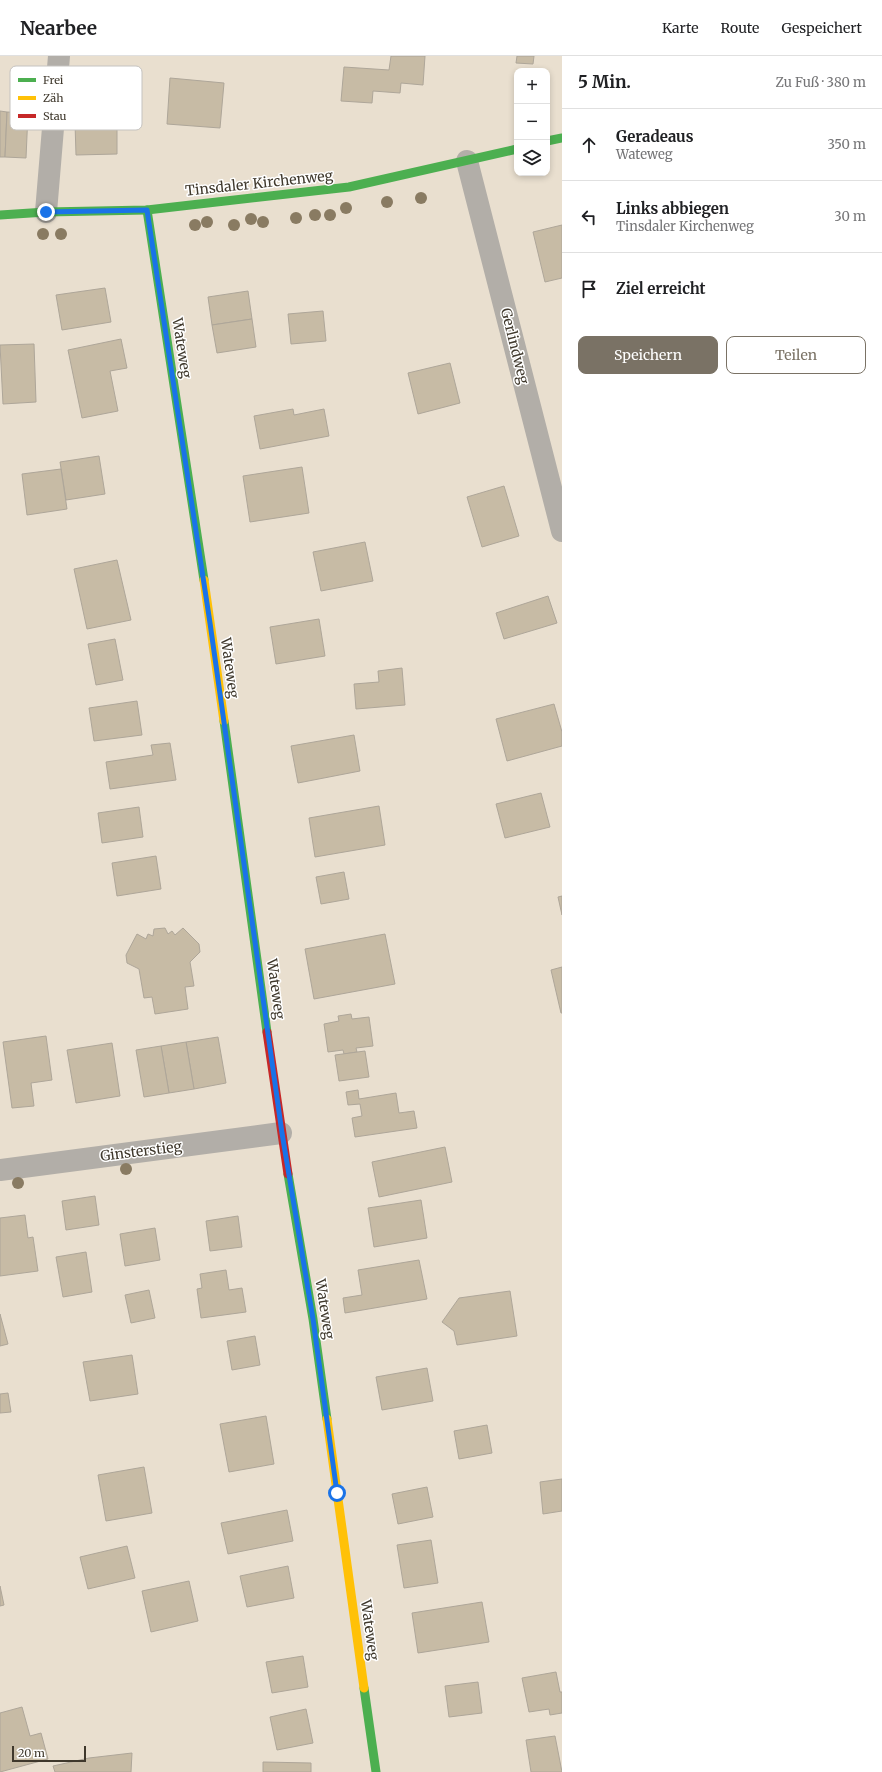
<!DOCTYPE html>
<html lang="de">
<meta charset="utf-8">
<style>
:root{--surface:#fff;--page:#f6f6f6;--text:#202124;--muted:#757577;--line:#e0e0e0;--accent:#7a7265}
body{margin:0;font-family:Merriweather,serif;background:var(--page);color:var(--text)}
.controls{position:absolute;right:12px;top:12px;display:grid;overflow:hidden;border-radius:8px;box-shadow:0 2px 6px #0003}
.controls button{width:36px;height:36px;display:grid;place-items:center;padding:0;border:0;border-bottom:1px solid var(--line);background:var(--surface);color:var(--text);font:20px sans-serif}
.scale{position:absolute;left:12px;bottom:10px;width:74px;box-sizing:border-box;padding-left:4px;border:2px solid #3f382c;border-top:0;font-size:11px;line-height:14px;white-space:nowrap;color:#3f382c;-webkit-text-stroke:3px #fff;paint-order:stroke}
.stop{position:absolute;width:12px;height:12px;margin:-9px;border:3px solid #1a73e8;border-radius:50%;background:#fff}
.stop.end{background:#1a73e8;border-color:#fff;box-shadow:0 1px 4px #0008}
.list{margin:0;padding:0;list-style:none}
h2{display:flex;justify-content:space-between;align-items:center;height:52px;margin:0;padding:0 16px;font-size:17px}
h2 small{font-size:13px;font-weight:400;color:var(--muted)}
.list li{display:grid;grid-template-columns:26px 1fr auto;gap:12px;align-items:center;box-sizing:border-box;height:72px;padding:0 16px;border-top:1px solid var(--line)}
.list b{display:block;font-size:15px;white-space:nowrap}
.list p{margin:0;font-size:13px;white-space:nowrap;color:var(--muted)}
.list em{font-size:13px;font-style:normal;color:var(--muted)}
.actions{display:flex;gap:8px;padding:12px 16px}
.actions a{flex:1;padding:9px 0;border:1px solid var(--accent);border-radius:8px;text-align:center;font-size:14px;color:var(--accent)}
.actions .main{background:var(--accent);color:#fff}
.icon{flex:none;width:22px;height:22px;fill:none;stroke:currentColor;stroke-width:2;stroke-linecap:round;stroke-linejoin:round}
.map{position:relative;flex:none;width:562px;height:1716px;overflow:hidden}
header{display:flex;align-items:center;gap:24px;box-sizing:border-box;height:56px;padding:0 20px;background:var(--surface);border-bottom:1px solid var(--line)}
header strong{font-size:19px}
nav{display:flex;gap:22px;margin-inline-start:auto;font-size:14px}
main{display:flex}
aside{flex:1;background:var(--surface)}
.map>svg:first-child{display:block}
.building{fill:#c7bba5;stroke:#aea699}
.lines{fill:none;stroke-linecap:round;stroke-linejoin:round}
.street{stroke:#b2aea8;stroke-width:22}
.fast{stroke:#4caf50;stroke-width:9}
.slow{stroke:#ffc107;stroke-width:9}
.jam{stroke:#c62828;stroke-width:9}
.tree{fill:#897b62}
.route{stroke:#1a73e8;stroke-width:5}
.labels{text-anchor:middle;stroke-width:3;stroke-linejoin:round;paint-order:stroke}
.street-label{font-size:14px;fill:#3f382c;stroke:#fff}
.key{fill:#fff;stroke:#c5c3c0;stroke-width:1}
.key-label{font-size:11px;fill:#3f382c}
</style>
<header>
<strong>Nearbee</strong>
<nav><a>Karte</a><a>Route</a><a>Gespeichert</a></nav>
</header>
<main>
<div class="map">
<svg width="562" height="1716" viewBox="0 0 562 1716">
<rect width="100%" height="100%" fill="#e9dfcf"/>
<g class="building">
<polygon points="391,0 425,0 423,29 401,27 400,37 373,35 372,47 341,45 344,11 389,14"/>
<polygon points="517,0 534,0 533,8 516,7"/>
<polygon points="170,22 224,27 220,72 167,68"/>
<polygon points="0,55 7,56 5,101 0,101"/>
<polygon points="7,56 28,57 26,102 5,101"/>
<polygon points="117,66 117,98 76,99 75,67"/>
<polygon points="562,169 562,222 545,226 533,176"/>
<polygon points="105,232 111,266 62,274 56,239"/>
<polygon points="248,235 252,263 212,269 208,241"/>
<polygon points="323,255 326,285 291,288 288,258"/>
<polygon points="252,263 256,291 217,297 212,269"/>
<polygon points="121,283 127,312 110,315 118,355 82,362 68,294"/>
<polygon points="34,288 36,346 3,348 0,289"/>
<polygon points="450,307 460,347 418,358 408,317"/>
<polygon points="293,353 294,359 324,353 329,380 260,393 254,360"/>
<polygon points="99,400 105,438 66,444 60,406"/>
<polygon points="302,411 309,457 250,466 243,420"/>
<polygon points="61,413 67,453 27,459 22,418"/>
<polygon points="504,430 519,480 482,491 467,441"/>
<polygon points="365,486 373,525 321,535 313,496"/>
<polygon points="117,504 131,564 87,573 74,513"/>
<polygon points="548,540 557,567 504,583 496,557"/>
<polygon points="319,563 325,600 276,608 270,571"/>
<polygon points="115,583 123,624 96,629 88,588"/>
<polygon points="402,612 405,649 356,653 354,628 379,626 378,615"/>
<polygon points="137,645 142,679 94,685 89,652"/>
<polygon points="554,648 562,676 562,690 507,705 496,663"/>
<polygon points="354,679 360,715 298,727 291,690"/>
<polygon points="170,687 176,724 110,733 106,706 153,699 151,689"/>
<polygon points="541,737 550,771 505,782 496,748"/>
<polygon points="379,750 385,789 315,801 309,762"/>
<polygon points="139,751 143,781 102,787 98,757"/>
<polygon points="156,800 161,833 117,840 112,807"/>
<polygon points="344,816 349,843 321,848 316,821"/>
<polygon points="562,840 562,859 558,841"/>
<polygon points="165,872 168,878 172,875 175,879 183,872 199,888 200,896 190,906 194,930 185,931 188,953 155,958 152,941 144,942 139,913 127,907 126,899 137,878 146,883 148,878 153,880 154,873"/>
<polygon points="385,878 395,928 314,943 305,893"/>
<polygon points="562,911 562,957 561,957 551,914"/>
<polygon points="351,958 352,963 369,961 373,990 356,992 357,996 344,998 343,994 328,996 324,968 339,965 338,960"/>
<polygon points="46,980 52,1024 31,1027 34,1050 12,1052 3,986"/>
<polygon points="218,981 226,1027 194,1033 186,986"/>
<polygon points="186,986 194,1033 169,1037 161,990"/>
<polygon points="112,987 120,1040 76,1047 67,994"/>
<polygon points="161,990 169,1037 144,1041 136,994"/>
<polygon points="365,995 369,1021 339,1025 335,999"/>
<polygon points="358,1034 359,1043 396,1037 399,1057 414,1055 417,1072 355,1081 352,1062 362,1060 360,1048 348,1049 346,1036"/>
<polygon points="445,1091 452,1126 379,1141 372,1106"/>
<polygon points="95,1140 99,1169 66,1174 62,1145"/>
<polygon points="421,1144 427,1182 374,1191 368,1152"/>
<polygon points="25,1159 28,1182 33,1181 38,1215 0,1220 0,1162"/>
<polygon points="238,1160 242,1191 210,1195 206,1165"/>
<polygon points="155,1172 160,1204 125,1210 120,1178"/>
<polygon points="86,1196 92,1236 63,1241 56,1201"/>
<polygon points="419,1204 427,1243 345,1257 343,1242 362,1239 358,1214"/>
<polygon points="226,1214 229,1234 242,1232 246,1256 201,1262 197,1233 202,1232 200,1218"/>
<polygon points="149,1234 155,1262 131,1267 125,1239"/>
<polygon points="510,1235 517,1280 457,1289 454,1275 442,1266 459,1242"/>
<polygon points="0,1258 8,1288 0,1290"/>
<polygon points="255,1280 260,1309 232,1314 227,1285"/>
<polygon points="132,1299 138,1338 90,1345 83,1306"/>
<polygon points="427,1312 433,1345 382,1354 376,1321"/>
<polygon points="8,1337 11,1356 0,1357 0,1338"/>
<polygon points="266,1360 274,1408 229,1416 220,1368"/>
<polygon points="487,1369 492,1397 459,1403 454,1375"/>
<polygon points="144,1411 152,1457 106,1465 98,1419"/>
<polygon points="562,1423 562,1455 543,1458 540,1426"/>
<polygon points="427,1431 433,1461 398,1468 392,1438"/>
<polygon points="287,1454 293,1485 228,1498 221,1467"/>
<polygon points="431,1484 438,1527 404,1532 397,1489"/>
<polygon points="127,1490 135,1522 88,1533 80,1501"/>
<polygon points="288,1510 294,1542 247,1551 240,1520"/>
<polygon points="189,1525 198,1565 151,1576 142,1535"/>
<polygon points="0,1530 4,1549 0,1550"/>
<polygon points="482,1546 489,1586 418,1597 412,1557"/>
<polygon points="303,1600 308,1631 272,1637 266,1606"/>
<polygon points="556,1616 560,1636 562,1636 562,1657 550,1659 549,1653 529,1656 522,1622"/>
<polygon points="478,1626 482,1657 449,1661 445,1630"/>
<polygon points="22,1651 30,1680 41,1677 48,1703 0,1716 0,1657"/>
<polygon points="306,1653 313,1687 277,1694 270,1661"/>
<polygon points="555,1680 562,1716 531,1716 526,1684"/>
<polygon points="132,1697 131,1716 55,1716 53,1710 89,1702"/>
<polygon points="263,1706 311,1707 311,1716 263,1716"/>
</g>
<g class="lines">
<g class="street">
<polyline points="467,105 562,475"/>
<polyline points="46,156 59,0"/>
<polyline points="0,1114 281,1077"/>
</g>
<g class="fast">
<polyline points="547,85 562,82"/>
<polyline points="147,154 204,524"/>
<polyline points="0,159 46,156 147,154 349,131 517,93"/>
<polyline points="224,665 267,976"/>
<polyline points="288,1118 313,1263 327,1363"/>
<polyline points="364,1632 376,1716"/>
</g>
<g class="slow">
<polyline points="204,524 224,665"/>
<polyline points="327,1363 364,1632"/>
</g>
<polyline class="jam" points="267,976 288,1118"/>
</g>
<g class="tree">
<circle cx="421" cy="142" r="6"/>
<circle cx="387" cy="146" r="6"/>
<circle cx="346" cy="152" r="6"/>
<circle cx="315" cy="159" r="6"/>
<circle cx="330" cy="159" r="6"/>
<circle cx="296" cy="162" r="6"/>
<circle cx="251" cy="163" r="6"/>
<circle cx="207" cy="166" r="6"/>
<circle cx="263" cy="166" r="6"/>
<circle cx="195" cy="169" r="6"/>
<circle cx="234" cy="169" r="6"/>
<circle cx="43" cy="178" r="6"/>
<circle cx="61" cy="178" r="6"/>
<circle cx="126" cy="1113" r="6"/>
<circle cx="18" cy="1127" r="6"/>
</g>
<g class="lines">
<polyline class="route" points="46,156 147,154 210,567 282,1077 313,1263 337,1437"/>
</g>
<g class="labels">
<g class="street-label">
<text transform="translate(259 127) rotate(-6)" y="5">Tinsdaler Kirchenweg</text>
<text transform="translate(515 290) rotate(76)" y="5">Gerlindweg</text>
<text transform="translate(182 292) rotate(81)" y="5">Wateweg</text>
<text transform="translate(230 612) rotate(82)" y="5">Wateweg</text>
<text transform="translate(276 933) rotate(82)" y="5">Wateweg</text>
<text transform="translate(141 1095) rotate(-7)" y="5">Ginsterstieg</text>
<text transform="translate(325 1253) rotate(81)" y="5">Wateweg</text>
<text transform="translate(370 1574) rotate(82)" y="5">Wateweg</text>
</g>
</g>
<rect x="10" y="10" width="132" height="64" rx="6" class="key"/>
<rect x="18" y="22" width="18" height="4" fill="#4caf50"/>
<rect x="18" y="40" width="18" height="4" fill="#ffc107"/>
<rect x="18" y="58" width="18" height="4" fill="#c62828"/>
<g class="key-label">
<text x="43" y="28">Frei</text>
<text x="43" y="46">Zäh</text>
<text x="43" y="64">Stau</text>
</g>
</svg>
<div class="controls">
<button>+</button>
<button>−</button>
<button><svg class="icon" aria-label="layers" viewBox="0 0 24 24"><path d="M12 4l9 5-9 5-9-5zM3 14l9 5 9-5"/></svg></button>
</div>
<div class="scale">20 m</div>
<div class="stop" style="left:337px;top:1437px"></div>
<div class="stop end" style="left:46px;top:156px"></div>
</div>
<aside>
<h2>5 Min.<small>Zu Fuß · 380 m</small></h2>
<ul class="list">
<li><svg class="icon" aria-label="ahead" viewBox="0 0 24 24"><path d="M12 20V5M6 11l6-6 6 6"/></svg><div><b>Geradeaus</b><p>Wateweg</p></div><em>350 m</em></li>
<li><svg class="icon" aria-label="left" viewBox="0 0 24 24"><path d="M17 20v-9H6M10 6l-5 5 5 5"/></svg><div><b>Links abbiegen</b><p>Tinsdaler Kirchenweg</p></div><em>30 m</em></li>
<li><svg class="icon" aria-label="arrive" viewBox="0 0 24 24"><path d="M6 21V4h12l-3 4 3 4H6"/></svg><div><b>Ziel erreicht</b></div></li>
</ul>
<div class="actions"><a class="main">Speichern</a><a>Teilen</a></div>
</aside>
</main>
